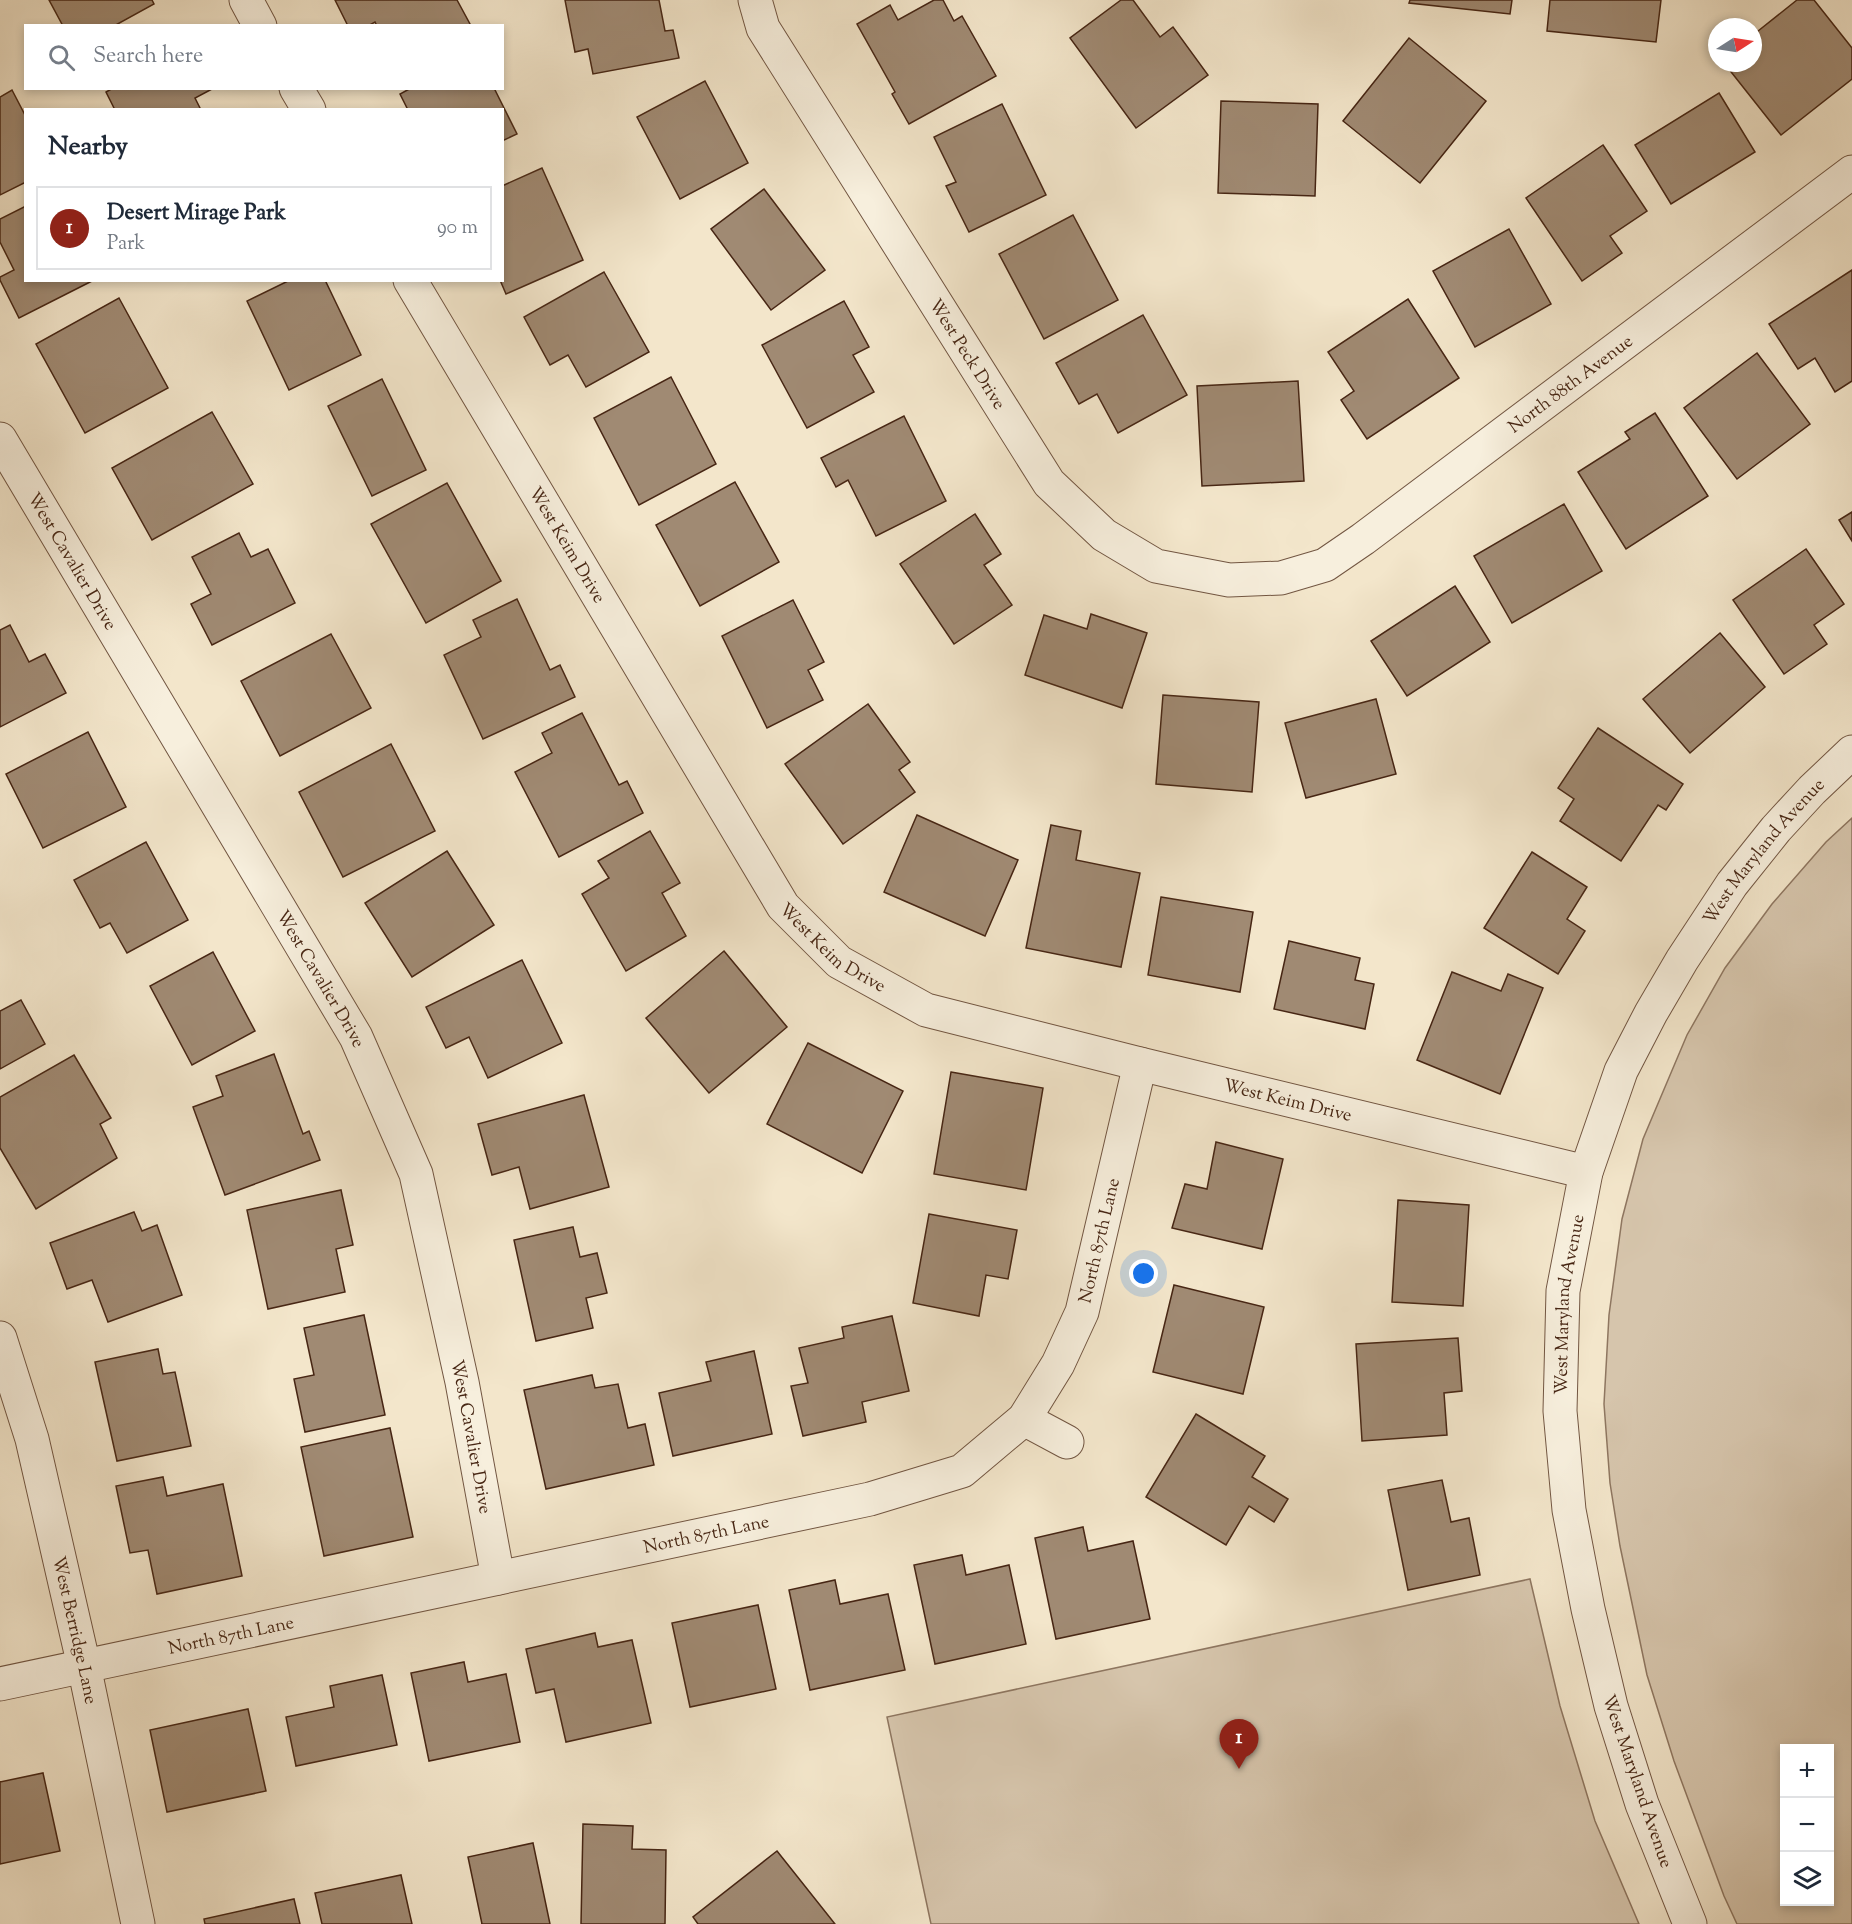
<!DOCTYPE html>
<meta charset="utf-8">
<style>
:root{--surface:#fff;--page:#f2f2f3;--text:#1f2937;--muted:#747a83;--line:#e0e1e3;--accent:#8f2418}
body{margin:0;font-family:"Sorts Mill Goudy",serif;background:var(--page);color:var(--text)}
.controls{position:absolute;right:18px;bottom:18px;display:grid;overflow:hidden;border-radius:0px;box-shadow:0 3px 9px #0003}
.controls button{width:54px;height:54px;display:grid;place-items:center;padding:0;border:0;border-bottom:2px solid var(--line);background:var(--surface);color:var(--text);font:30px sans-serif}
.compass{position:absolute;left:1708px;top:18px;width:54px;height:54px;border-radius:50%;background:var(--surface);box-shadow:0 3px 9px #0003;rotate:78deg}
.you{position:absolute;left:1144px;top:1274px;width:21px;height:21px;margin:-15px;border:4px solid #fff;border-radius:50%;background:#1a73e8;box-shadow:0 0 0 9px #1a73e833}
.badge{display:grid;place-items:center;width:39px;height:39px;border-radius:50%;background:var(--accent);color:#fff;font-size:20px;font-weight:700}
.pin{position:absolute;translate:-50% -50px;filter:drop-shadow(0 2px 3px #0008)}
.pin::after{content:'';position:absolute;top:32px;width:21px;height:18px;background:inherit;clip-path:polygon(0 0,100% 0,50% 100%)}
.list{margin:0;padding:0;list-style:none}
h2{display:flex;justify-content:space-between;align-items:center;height:78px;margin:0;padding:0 24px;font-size:26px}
h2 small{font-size:20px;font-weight:400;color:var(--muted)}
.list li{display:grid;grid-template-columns:39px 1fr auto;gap:18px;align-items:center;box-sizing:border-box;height:84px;margin:0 12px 12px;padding:0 12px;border:2px solid var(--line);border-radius:0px}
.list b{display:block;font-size:22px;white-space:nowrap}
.list p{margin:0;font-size:20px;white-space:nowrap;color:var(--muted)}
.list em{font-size:20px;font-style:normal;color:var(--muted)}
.icon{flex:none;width:33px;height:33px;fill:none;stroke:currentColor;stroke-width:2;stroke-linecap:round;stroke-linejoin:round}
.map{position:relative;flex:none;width:1852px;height:1924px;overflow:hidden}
.search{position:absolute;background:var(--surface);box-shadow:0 3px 9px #0003;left:24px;top:24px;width:480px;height:66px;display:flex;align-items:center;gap:15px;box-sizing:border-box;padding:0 21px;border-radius:0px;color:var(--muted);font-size:22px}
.panel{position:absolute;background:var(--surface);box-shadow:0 3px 9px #0003;left:24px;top:108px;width:480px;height:174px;border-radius:0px}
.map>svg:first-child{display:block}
.green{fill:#d6c5ac;stroke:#8e7660;stroke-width:1.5;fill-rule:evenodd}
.building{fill:#a08a73;stroke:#472614;stroke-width:1.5}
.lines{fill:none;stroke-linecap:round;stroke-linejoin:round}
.minor-casing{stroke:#725642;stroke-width:35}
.minor{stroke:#f7efdd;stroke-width:33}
.labels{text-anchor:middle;stroke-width:4.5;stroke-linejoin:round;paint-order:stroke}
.street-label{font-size:18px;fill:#472614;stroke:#f7efdd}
</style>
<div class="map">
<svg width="1852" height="1924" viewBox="0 0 1852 1924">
<rect width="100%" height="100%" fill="#f3e6cb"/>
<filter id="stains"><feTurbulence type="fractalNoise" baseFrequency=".00333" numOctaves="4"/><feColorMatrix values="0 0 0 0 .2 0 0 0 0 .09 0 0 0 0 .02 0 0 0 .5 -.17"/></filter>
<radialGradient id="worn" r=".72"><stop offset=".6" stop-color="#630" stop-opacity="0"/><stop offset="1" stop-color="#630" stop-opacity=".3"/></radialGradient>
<g class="green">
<path d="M1852,818V1924H1737L1724,1896L1674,1761L1647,1675L1620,1546L1610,1483L1604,1404L1609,1315L1622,1219L1643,1139L1687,1035L1725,968L1772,904L1826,842ZM1784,1748H1830V1902H1784Z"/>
<polygon points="1530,1579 1560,1706 1595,1821 1639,1924 931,1924 887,1717"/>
</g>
<g class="building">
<polygon points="49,0 152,0 154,4 114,26 63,26"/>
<polygon points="335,0 457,0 470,24 467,26 377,26 375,22 368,26 348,26"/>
<polygon points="565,0 659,0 665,31 673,30 679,58 593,74 588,49 575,52"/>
<polygon points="934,0 943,0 954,21 962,16 996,76 909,124 892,94 895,92 857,24 890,5 898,20"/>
<polygon points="1121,0 1133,0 1160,37 1173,27 1208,75 1136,128 1070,38"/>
<polygon points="1410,0 1512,0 1510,14 1409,3"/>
<polygon points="1550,0 1661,0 1656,42 1547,31"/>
<polygon points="1797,0 1814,0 1852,48 1852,79 1781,135 1724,63 1753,63 1753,35"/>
<polygon points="1409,38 1486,101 1420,183 1343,121"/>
<polygon points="705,81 748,163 680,199 637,117"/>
<polygon points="113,88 211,88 212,89 195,98 201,110 115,110 106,92"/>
<polygon points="411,88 494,88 517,134 502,141 502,110 408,110 400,94"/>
<polygon points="12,90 26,117 26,182 0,195 0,97"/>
<polygon points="1719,93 1755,152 1671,204 1635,145"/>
<polygon points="1221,101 1318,104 1315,196 1218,193"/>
<polygon points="1002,104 1046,195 969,232 946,186 956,182 934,137"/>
<polygon points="1603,145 1647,211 1610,236 1622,253 1582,281 1526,198"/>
<polygon points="542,168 583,260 506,294 500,280 502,280 502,186"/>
<polygon points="764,189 825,270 771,310 711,229"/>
<polygon points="26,206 26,280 94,280 19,318 0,280 0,277 14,270 0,242 0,219"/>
<polygon points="1073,215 1118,300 1044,339 999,254"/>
<polygon points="1509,229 1551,304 1475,347 1433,271"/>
<polygon points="1852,270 1852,381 1835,392 1815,358 1798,369 1769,324"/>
<polygon points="604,272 649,352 586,387 568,355 550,365 524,317"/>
<polygon points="290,280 325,280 361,355 289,390 247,301"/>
<polygon points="119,298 168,388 85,433 36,344"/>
<polygon points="1408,299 1459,378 1367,439 1341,400 1354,391 1328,352"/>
<polygon points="844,301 869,347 853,355 874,392 807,428 762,345"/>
<polygon points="1143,315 1187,395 1118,433 1097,394 1079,404 1056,363"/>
<polygon points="1757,353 1810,424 1737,479 1684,408"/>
<polygon points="671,377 716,464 639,505 594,418"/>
<polygon points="382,379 426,470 372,496 328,406"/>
<polygon points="1298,381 1304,481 1202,486 1197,386"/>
<polygon points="212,412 253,484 152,540 112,468"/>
<polygon points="1655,413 1708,496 1626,549 1578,472 1630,439 1625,432"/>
<polygon points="904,416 946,501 876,536 848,480 836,487 821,458"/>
<polygon points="735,482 779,562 700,606 656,525"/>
<polygon points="447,483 501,581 426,623 371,524"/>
<polygon points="1564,504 1602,571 1512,623 1474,556"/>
<polygon points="1852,512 1852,541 1839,520"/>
<polygon points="975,514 1001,554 984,565 1012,605 954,644 900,564"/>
<polygon points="239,533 251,557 268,549 295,603 212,645 191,604 211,594 192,557"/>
<polygon points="1806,549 1844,604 1814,625 1827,644 1784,674 1733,600"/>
<polygon points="1455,586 1490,642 1407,696 1371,641"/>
<polygon points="517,599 550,670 560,665 575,697 483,739 444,655 481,637 473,620"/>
<polygon points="793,600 824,662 808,670 823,700 767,728 722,636"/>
<polygon points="1091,614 1147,633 1122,708 1025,675 1044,615 1087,629"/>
<polygon points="10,625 29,662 45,654 66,693 0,727 0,630"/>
<polygon points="1720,633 1765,687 1690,753 1643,699"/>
<polygon points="331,634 371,708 280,756 241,681"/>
<polygon points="1163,695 1259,702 1252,792 1156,784"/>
<polygon points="1376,699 1396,774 1306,798 1285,723"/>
<polygon points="868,704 910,762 899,770 915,792 843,844 785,764"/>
<polygon points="582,713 619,785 627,781 643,813 559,857 515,772 552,753 542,733"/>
<polygon points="1598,728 1683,784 1666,810 1658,805 1621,861 1560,821 1574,799 1558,788"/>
<polygon points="88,732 126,807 43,848 6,774"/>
<polygon points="391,744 435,831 343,877 299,792"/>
<polygon points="917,815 1018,860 985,936 884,892"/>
<polygon points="1051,825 1081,831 1076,860 1140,873 1121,967 1026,948"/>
<polygon points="650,831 680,883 662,893 686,936 626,971 582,894 609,878 598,861"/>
<polygon points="146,842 188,920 127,953 110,923 100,928 74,880"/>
<polygon points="447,851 494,925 412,977 365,903"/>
<polygon points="1532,852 1587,887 1567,919 1585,931 1558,974 1484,928"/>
<polygon points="1161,897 1253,912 1240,992 1148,975"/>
<polygon points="1289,941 1360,958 1355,980 1374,984 1365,1029 1274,1009"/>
<polygon points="724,951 787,1027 709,1093 646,1018"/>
<polygon points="213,952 255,1031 192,1065 150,986"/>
<polygon points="522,960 562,1043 488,1078 469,1037 446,1048 426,1007"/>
<polygon points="1452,972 1501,991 1508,974 1543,988 1500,1094 1417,1060"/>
<polygon points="21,1000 45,1044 0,1069 0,1011"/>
<polygon points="808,1043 903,1091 862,1173 767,1124"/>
<polygon points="274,1054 303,1134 309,1131 320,1160 225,1195 193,1107 223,1096 216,1076"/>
<polygon points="74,1055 111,1118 100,1124 117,1158 36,1209 0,1148 0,1097"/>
<polygon points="951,1072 1043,1088 1026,1190 934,1174"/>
<polygon points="584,1095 609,1187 530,1209 519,1167 492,1175 478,1124"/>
<polygon points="1216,1142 1283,1159 1262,1249 1172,1228 1185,1184 1207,1189"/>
<polygon points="341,1190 353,1245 336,1249 345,1292 268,1309 247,1210"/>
<polygon points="1398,1200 1469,1205 1463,1306 1392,1302"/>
<polygon points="134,1212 142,1231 157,1225 182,1295 108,1322 92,1280 67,1289 50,1243"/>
<polygon points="929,1214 1017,1230 1008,1279 986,1275 979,1316 913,1303"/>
<polygon points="573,1227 580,1257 597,1253 607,1293 586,1298 593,1328 536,1341 514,1240"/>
<polygon points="1174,1285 1264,1307 1243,1394 1153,1372"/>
<polygon points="364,1315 385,1415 305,1432 294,1379 314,1375 304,1328"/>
<polygon points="892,1316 909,1391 862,1402 866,1422 803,1436 791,1386 808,1383 799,1348 844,1338 842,1327"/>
<polygon points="1458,1338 1462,1391 1444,1393 1447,1435 1362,1441 1356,1344"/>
<polygon points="158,1349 163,1374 175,1372 191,1446 117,1461 95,1362"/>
<polygon points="754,1351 772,1434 673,1456 659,1393 711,1381 706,1362"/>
<polygon points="592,1375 595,1388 618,1384 628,1428 645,1424 654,1465 546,1489 524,1390"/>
<polygon points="1196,1414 1265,1456 1252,1477 1288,1499 1274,1522 1249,1506 1226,1545 1146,1497"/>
<polygon points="390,1428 413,1537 324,1556 301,1447"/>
<polygon points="163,1477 167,1496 223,1484 242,1576 157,1594 148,1550 130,1553 116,1486"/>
<polygon points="1442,1480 1451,1522 1469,1518 1480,1575 1408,1590 1388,1490"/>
<polygon points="1083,1527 1088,1551 1133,1541 1150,1619 1056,1639 1035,1538"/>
<polygon points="962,1555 966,1575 1009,1565 1026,1644 935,1664 914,1565"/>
<polygon points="835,1580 840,1604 888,1594 905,1670 810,1690 789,1590"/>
<polygon points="758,1605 776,1689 690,1707 672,1623"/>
<polygon points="595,1633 598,1647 632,1640 651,1723 566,1742 554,1689 536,1693 526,1649"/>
<polygon points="464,1662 468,1682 506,1674 520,1742 429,1761 411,1673"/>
<polygon points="382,1675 397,1745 296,1766 286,1717 334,1707 330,1686"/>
<polygon points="248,1709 266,1791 167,1812 150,1730"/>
<polygon points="43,1773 60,1851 0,1864 0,1781 0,1782"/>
<polygon points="583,1824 633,1826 632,1849 666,1850 665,1924 581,1924"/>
<polygon points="533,1843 550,1924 481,1924 482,1924 468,1857"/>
<polygon points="777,1851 835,1924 698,1924 693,1917"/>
<polygon points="401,1875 412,1924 322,1924 315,1893"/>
<polygon points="294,1899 300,1924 205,1924 204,1919"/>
</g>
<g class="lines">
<defs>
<g id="minor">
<polyline points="246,0 260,26"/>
<path id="s1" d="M755,0L763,28L1049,483L1104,535L1156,566L1229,580L1281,578L1325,565L1363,539L1852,172"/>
<polyline points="296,88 309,110"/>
<path id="s2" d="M410,280L783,906L839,962L926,1010L1140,1064L1586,1172"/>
<path id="s3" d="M0,439L356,1037L416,1174L462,1382L498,1578"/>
<path id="s4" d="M0,1338L32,1439L84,1666L138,1924"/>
<polyline points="1024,1419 1067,1442"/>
<path id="s5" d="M0,1684L870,1499L962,1471L1024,1419L1058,1364L1082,1312L1140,1064"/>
<path id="s6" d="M1690,1924L1642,1804L1611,1706L1588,1609L1569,1510L1560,1411L1563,1291L1586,1172L1621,1071L1651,1013L1682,960L1732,884L1776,829L1812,790L1852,752"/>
</g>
</defs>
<use href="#minor" class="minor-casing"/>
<use href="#minor" class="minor"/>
</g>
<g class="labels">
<g class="street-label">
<text dy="6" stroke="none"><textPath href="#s1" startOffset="414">West Peck Drive</textPath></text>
<text dy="6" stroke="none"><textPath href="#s1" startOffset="1180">North 88th Avenue</textPath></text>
<text dy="6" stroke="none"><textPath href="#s2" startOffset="308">West Keim Drive</textPath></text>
<text dy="6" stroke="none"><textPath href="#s3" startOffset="142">West Cavalier Drive</textPath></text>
<text dy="6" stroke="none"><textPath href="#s6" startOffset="1143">West Maryland Avenue</textPath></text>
<text dy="6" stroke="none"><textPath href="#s2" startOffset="794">West Keim Drive</textPath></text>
<text dy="6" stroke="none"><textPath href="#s3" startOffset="628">West Cavalier Drive</textPath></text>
<text dy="6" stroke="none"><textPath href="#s2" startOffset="1280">West Keim Drive</textPath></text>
<text dy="6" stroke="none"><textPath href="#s5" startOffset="1262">North 87th Lane</textPath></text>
<text dy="6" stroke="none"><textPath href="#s6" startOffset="639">West Maryland Avenue</textPath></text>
<text dy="6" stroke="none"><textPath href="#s3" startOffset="1114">West Cavalier Drive</textPath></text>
<text dy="6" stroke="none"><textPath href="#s5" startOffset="722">North 87th Lane</textPath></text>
<text dy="6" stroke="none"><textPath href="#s4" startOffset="302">West Berridge Lane</textPath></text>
<text dy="6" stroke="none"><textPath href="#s5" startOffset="236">North 87th Lane</textPath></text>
<text transform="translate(1638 1781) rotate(71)" y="6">West Maryland Avenue</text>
</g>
</g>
<rect width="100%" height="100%" filter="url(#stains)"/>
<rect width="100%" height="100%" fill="url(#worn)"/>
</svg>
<div class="controls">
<button>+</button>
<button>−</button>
<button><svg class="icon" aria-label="layers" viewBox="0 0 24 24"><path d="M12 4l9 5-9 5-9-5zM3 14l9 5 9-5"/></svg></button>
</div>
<svg class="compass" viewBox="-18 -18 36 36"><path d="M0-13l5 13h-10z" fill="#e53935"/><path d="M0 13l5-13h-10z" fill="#747a83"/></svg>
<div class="you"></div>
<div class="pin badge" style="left:1239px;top:1769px">1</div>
<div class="search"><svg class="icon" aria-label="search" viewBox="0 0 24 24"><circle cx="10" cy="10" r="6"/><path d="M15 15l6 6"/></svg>Search here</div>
<section class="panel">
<h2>Nearby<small></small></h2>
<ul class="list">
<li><span class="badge">1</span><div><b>Desert Mirage Park</b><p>Park</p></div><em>90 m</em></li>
</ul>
</section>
</div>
